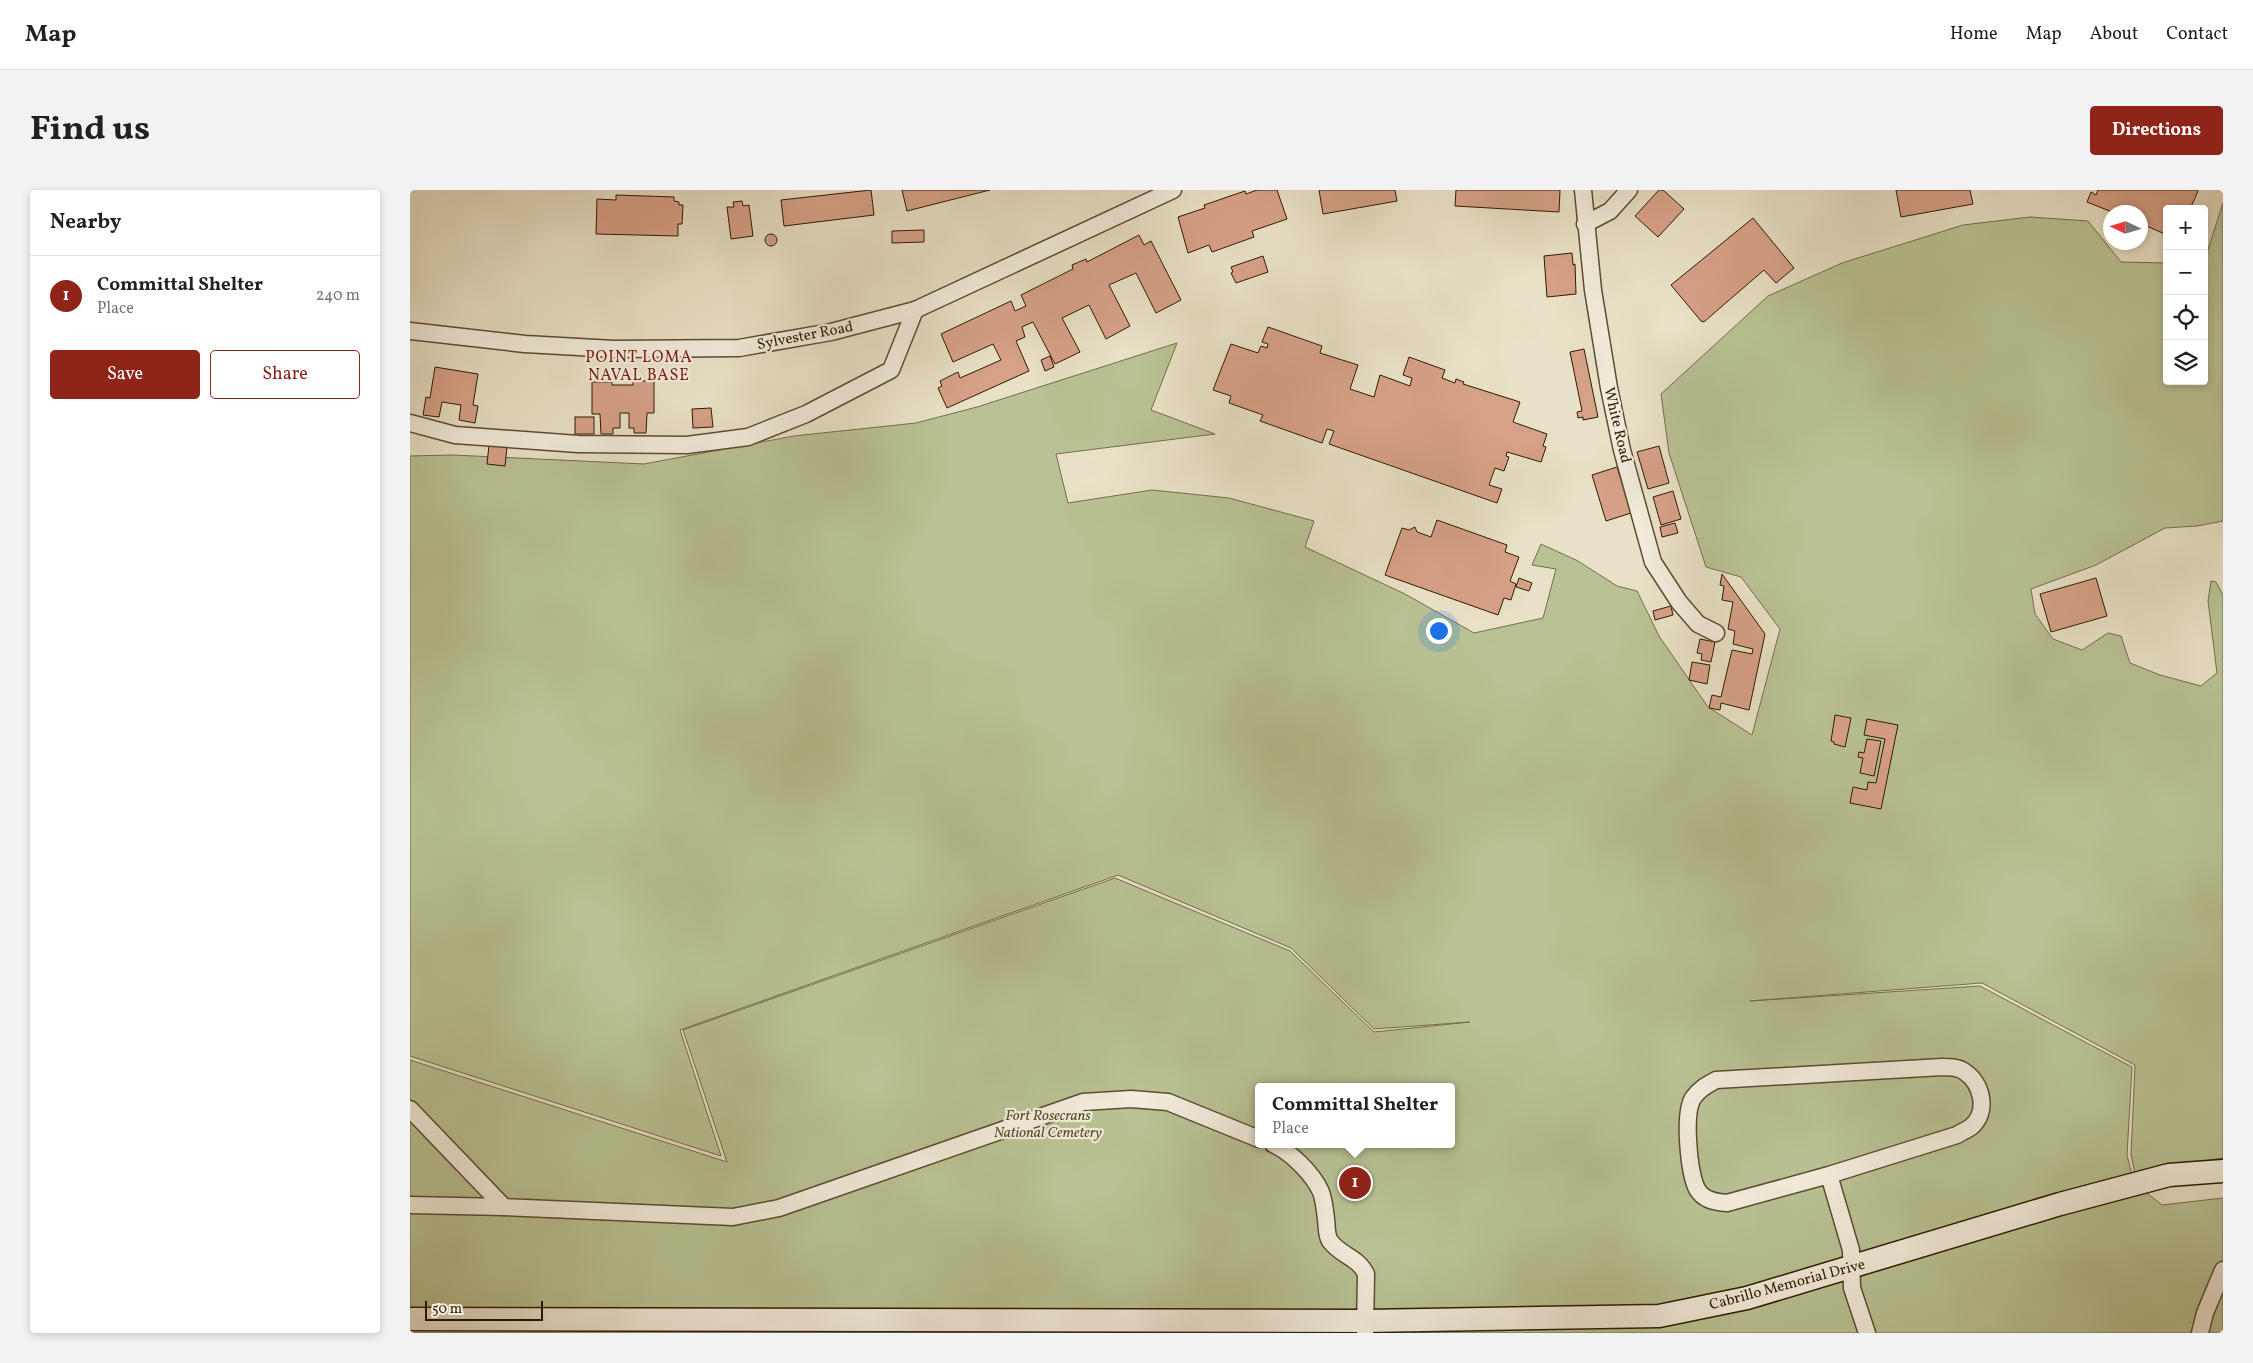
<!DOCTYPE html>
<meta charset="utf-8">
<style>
:root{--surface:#fff;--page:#f2f2f2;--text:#202124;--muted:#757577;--line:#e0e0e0;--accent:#8f2418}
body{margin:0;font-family:Vollkorn,serif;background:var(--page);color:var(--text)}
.controls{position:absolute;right:15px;top:15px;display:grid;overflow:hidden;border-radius:5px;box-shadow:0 2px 8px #0003}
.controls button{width:45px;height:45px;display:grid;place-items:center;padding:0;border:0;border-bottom:1px solid var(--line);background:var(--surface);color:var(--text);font:25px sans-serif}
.compass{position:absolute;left:1693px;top:15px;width:45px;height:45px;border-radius:50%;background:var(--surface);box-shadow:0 2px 8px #0003;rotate:274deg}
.scale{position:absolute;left:15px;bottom:12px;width:118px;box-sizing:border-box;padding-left:5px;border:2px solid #2e1a01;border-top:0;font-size:14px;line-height:18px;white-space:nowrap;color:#2e1a01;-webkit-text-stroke:4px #f1ecdb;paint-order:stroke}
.you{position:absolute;left:1028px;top:440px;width:18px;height:18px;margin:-12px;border:4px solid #fff;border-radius:50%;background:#1a73e8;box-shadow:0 0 0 8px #1a73e833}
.badge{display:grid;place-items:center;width:32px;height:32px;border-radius:50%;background:var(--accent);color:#fff;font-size:16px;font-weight:700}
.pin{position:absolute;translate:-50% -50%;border:2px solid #fff;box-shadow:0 1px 5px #0006}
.popup{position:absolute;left:845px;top:893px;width:200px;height:65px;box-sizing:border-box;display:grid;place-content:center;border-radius:5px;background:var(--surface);filter:drop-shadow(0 1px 4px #0005);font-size:16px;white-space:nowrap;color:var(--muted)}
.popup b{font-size:19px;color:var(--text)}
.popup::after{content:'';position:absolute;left:50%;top:100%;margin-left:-10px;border:10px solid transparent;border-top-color:var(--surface)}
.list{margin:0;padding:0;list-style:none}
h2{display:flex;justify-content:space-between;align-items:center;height:65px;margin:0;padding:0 20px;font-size:21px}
h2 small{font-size:16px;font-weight:400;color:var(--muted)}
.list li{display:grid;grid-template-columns:32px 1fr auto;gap:15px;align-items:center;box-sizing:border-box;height:80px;padding:0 20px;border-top:1px solid var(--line)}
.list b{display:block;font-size:19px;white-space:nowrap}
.list p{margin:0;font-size:16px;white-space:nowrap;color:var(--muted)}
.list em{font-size:16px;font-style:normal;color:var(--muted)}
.actions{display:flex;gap:10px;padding:15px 20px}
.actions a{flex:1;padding:11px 0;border:1px solid var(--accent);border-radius:5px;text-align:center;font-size:18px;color:var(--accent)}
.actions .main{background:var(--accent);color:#fff}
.icon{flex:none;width:28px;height:28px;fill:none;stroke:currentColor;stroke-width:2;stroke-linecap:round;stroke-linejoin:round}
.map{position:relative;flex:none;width:1813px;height:1143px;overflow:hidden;border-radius:5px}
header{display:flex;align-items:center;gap:30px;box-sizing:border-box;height:70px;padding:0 25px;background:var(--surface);border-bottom:1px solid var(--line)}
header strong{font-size:24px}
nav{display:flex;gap:28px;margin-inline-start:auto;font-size:18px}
.intro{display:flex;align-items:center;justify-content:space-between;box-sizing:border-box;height:120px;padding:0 30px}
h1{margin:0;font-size:35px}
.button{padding:12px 22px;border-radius:5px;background:var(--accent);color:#fff;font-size:18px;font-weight:700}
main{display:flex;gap:30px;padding:0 30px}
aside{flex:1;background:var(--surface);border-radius:5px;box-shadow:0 2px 8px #0003}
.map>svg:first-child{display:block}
.green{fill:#b9c294;stroke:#746e4a;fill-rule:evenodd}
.building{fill:#d7a188;stroke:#2e1a01}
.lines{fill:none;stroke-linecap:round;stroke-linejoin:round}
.minor-casing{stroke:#5d4c32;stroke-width:19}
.secondary-casing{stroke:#2e1a01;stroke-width:25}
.minor{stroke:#f1ecdb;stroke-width:16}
.secondary{stroke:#f1ecdb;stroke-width:22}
.labels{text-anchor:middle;stroke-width:4.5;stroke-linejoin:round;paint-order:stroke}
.street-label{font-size:15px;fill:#2e1a01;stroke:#f1ecdb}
.park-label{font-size:15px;font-style:italic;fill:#584c2d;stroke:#f1ecdb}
.neighbourhood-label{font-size:16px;letter-spacing:1px;fill:#7a1f14;stroke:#f1ecdb}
</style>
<header>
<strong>Map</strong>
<nav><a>Home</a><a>Map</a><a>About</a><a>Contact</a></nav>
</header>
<div class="intro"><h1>Find us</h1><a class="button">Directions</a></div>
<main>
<aside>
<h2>Nearby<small></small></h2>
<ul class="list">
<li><span class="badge">1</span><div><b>Committal Shelter</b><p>Place</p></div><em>240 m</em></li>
</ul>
<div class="actions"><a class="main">Save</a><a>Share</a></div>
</aside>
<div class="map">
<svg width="1813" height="1143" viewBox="0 0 1813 1143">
<rect width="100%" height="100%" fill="#e9e1c7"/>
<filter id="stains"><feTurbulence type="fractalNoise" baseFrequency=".004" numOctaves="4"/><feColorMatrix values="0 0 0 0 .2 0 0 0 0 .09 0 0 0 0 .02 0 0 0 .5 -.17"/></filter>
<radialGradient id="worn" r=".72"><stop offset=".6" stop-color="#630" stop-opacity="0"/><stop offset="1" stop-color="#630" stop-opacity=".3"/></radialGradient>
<path class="green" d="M1813,13V331L1787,336L1755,338L1686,375L1621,399L1625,424L1643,449L1672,460L1698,443L1711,446L1720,473L1750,485L1791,496L1807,483L1798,411L1801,391L1806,392L1813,405V968L1765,975L1725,984L1721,965L1725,875L1572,793L1340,811L1570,796L1722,877L1717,965L1724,993L1752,1015L1813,1008V1143H0V870L317,972L273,840L705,688L880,761L964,842L1060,832L964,839L881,758L708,685L270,840L311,966L0,866V266L43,265L234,274L384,246L506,233L567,217L767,153L741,220L805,244L646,264L658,313L742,300L819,308L904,331L895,357L995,404L1064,443L1133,428L1146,379L1122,375L1131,354L1168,371L1207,396L1227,401L1249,446L1298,517L1342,545L1370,439L1331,387L1296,377L1259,263L1251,204L1358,106L1432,73L1553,35L1620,27L1678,31L1711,72L1757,73V191H1794V72ZM849,897H1041V954H849Z"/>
<g class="building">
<polygon points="461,0 464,25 374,36 371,10"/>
<polygon points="492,0 580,0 497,21"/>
<polygon points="847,0 867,0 877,29 842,41 844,47 802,62 799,55 778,63 768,27 795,18 794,15 835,1 836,4"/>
<polygon points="909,0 985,0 987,11 913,24"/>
<polygon points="1046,0 1150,0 1149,22 1045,16"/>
<polygon points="1249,0 1253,0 1274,19 1248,47 1225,26"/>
<polygon points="1486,0 1560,0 1563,14 1491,27"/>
<polygon points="1688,0 1787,0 1788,1 1780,19 1757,19 1757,45 1730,33 1730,22 1702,22 1677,12 1681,2 1686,5"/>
<polygon points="206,5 264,7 264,11 269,12 269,15 273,15 272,34 268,34 268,46 186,44 187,9 206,10"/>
<polygon points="332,11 333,16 339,15 343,46 321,49 317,17 324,17 323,12"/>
<polygon points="1343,28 1384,78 1366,93 1354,80 1303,124 1294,132 1291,131 1261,95"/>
<polygon points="514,40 514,52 482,53 482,41"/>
<circle cx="361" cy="50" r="6"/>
<polygon points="729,45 734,55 741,51 771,110 746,123 726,83 699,95 720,136 696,149 679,115 652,128 670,162 645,174 623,132 612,137 615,147 606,151 619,181 537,218 528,198 532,196 530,191 548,182 550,188 591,170 583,154 543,172 531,144 601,111 605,121 616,116 611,105 663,79 662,75 676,69 677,72"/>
<polygon points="1162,63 1163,75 1165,74 1166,104 1137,107 1134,66"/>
<polygon points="853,66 858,82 826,93 821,83 823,82 821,77"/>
<polygon points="858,137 912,156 910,163 948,175 940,199 964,207 970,185 1000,196 1002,188 993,185 999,167 1035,180 1032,188 1045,193 1046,189 1054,192 1053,194 1110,212 1103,232 1137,244 1133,256 1136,257 1131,272 1097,262 1096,266 1099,267 1094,281 1085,278 1079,295 1092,299 1087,313 919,254 924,241 917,239 912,253 850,231 853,225 819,213 821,206 803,200 821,154 848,163 851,156 857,158 858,154 852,152"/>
<polygon points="1174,159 1188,227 1173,230 1173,227 1168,228 1167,222 1172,221 1160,162"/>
<polygon points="640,166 644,177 635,181 631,170"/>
<polygon points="25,177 68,184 63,215 68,216 65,233 49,230 51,215 32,212 29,227 13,225 16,207 20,208"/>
<polygon points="223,191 244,191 244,223 237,223 236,243 224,243 224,238 219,238 219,223 210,223 210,238 203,238 203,244 191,244 190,224 182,224 182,192 202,192 202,195 223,195"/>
<polygon points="301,218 303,237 283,238 282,219"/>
<rect x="165" y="227" width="19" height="17"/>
<polygon points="79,255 97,257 95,276 77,274"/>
<polygon points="1249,256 1259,293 1238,299 1227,262"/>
<polygon points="1207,277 1221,323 1196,331 1182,285"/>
<polygon points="1263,301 1271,329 1251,335 1243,307"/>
<polygon points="1027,330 1097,355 1095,362 1109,367 1100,391 1106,394 1101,410 1094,408 1088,425 975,385 992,338 999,340 1005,337 1007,342 1021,347"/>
<polygon points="1265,333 1268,343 1252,347 1250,337"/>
<polygon points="1312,384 1355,444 1339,520 1311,513 1310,520 1299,518 1302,505 1311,507 1322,460 1342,464 1343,459 1323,454 1325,441 1318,439 1323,412 1312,410 1314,396 1310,395"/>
<polygon points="1109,388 1122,393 1119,401 1106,397"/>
<polygon points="1686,388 1697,426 1641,442 1630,404"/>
<polygon points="1261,416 1263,425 1245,430 1243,421"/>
<polygon points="1290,449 1305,452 1301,472 1291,470 1292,464 1287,463"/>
<polygon points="1282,472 1300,475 1297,494 1279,490"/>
<polygon points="1425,525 1441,528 1435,557 1424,554 1424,552 1421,551"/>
<polygon points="1457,529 1488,535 1471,619 1440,613 1443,597 1457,600 1458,592 1466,593 1475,549 1454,545"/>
<polygon points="1457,549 1471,551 1464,586 1450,583 1453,568 1448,567 1449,562 1454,563"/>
<polygon points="948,980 956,999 941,1006 933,987"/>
</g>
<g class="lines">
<defs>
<g id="minor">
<polyline points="1173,0 1183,100 1199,198 1212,260 1243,372 1269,412 1288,434 1306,443"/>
<polyline points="1175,34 1200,21 1219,0"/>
<polyline points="0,141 115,154 204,159 329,158 421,142 505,120 763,0"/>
<polyline points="0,233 45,245 168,254 277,255 338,247 396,224 481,180 505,120"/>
<polyline points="0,919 94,1017 323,1027 369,1018 673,912 721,909 758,912 849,949"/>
<path d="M863,954C881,962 903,984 911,1002C914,1010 915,1021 916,1029C917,1036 916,1045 920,1051C931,1066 948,1067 956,1084L955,1143"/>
<path d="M1419,985L1547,945C1551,942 1557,940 1561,937C1579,922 1572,894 1555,882C1549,877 1540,877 1532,877L1306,890C1297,895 1289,899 1283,908C1273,924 1279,983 1287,999C1293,1010 1305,1012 1317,1013L1419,985L1441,1060L1442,1098L1457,1143"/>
<polyline points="0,1015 94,1017"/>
<polyline points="1790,1143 1795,1123 1813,1080"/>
</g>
<polyline id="secondary" points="0,1129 956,1131 1249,1126 1337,1108 1650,1014 1759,985 1813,981"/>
</defs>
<use href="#minor" class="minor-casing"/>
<use href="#secondary" class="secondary-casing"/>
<use href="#minor" class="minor"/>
<use href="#secondary" class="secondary"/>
</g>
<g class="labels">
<g class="street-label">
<text transform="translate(395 145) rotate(-11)" y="5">Sylvester Road</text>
<text transform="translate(1208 235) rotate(77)" y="5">White Road</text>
<text transform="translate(1377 1094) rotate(-15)" y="5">Cabrillo Memorial Drive</text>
</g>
<g class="park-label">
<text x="638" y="930">Fort Rosecrans<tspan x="638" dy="17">National Cemetery</tspan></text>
</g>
<g class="neighbourhood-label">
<text x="229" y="172">POINT LOMA<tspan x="229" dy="18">NAVAL BASE</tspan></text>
</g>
</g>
<rect width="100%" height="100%" filter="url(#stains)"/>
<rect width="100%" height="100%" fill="url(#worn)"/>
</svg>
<div class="controls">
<button>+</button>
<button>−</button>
<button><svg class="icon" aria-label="locate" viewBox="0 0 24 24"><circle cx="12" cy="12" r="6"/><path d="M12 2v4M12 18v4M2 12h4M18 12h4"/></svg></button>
<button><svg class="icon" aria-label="layers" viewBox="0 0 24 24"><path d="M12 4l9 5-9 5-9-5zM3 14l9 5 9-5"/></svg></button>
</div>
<svg class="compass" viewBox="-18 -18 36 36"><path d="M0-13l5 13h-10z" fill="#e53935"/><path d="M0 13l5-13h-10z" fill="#757577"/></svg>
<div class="scale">50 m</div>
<div class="you"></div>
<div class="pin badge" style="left:945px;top:993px">1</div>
<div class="popup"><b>Committal Shelter</b>Place</div>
</div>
</main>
